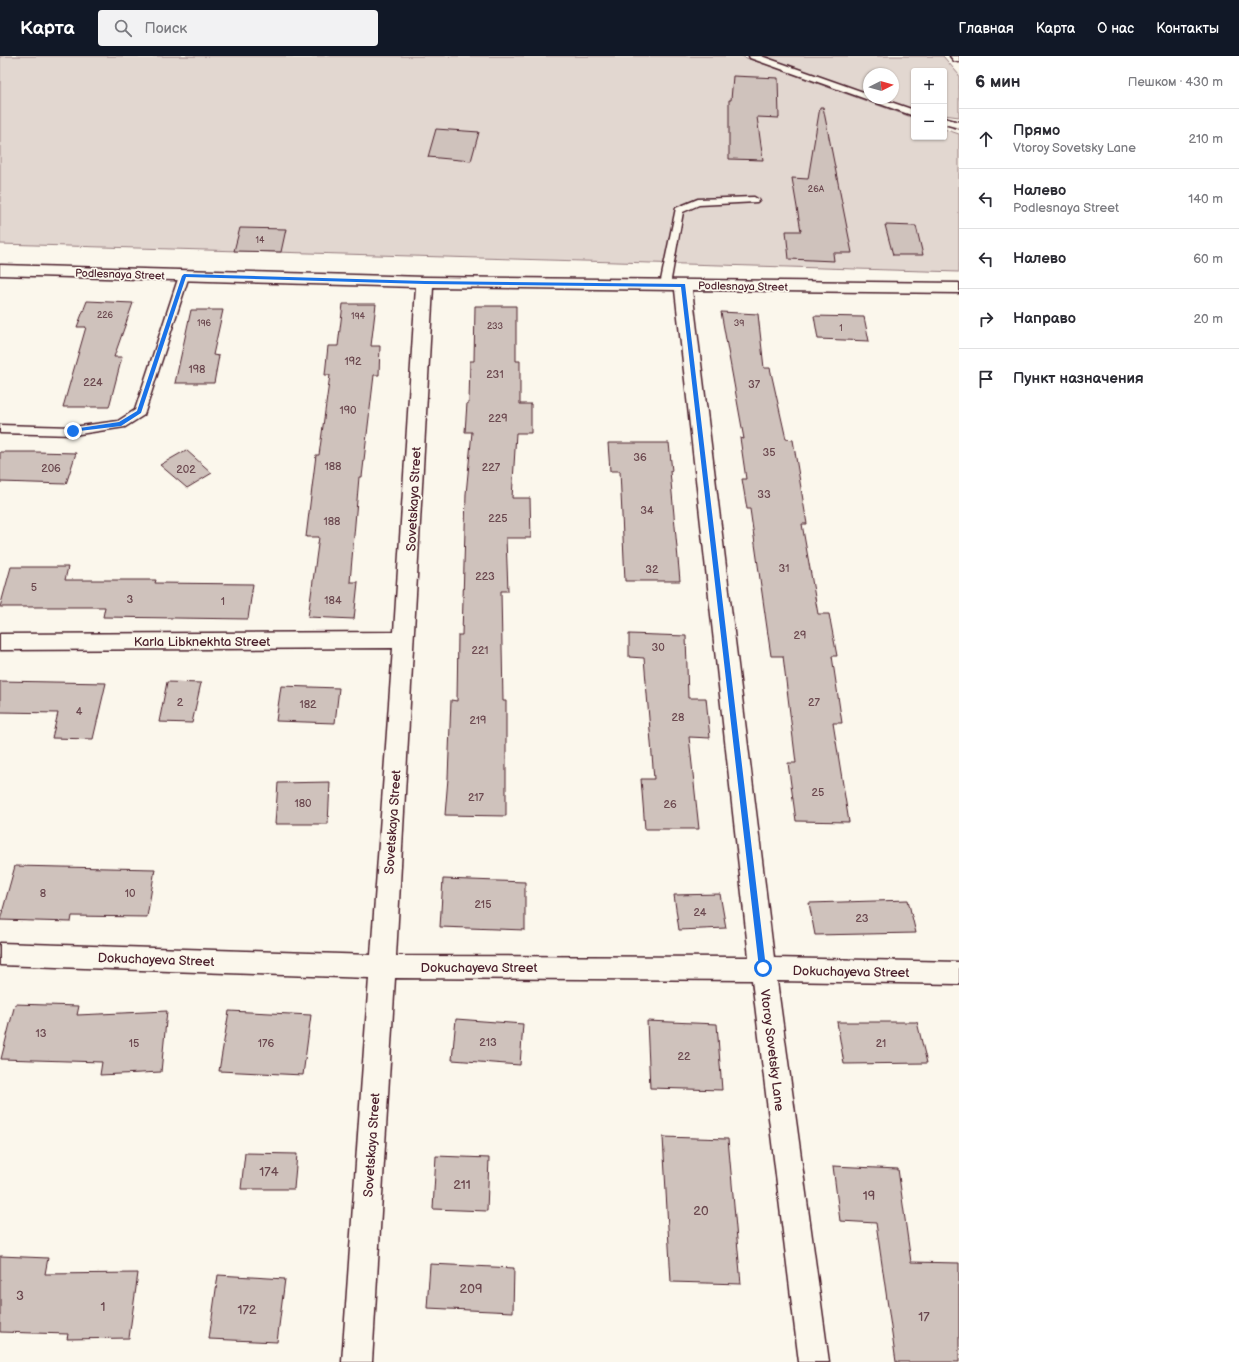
<!DOCTYPE html>
<html lang="ru">
<meta charset="utf-8">
<style>
:root{--surface:#fff;--page:#f2f2f3;--text:#2b2b33;--muted:#7c7c81;--line:#e1e1e2;--accent:#111827}
body{margin:0;font-family:"Balsamiq Sans",sans-serif;background:var(--page);color:var(--text)}
.controls{position:absolute;right:12px;top:12px;display:grid;overflow:hidden;border-radius:4px;box-shadow:0 1px 3px #0004}
.controls button{width:36px;height:36px;display:grid;place-items:center;padding:0;border:0;border-bottom:1px solid var(--line);background:var(--surface);color:var(--text);font:20px sans-serif}
.compass{position:absolute;left:863px;top:12px;width:36px;height:36px;border-radius:50%;background:var(--surface);box-shadow:0 1px 3px #0004;rotate:84deg}
.stop{position:absolute;width:12px;height:12px;margin:-9px;border:3px solid #1a73e8;border-radius:50%;background:#fff}
.stop.end{background:#1a73e8;border-color:#fff;box-shadow:0 1px 4px #0008}
.list{margin:0;padding:0;list-style:none}
h2{display:flex;justify-content:space-between;align-items:center;height:52px;margin:0;padding:0 16px;font-size:17px}
h2 small{font-size:13px;font-weight:400;color:var(--muted)}
.list li{display:grid;grid-template-columns:26px 1fr auto;gap:12px;align-items:center;box-sizing:border-box;height:60px;padding:0 16px;border-top:1px solid var(--line)}
.list b{display:block;font-size:15px;white-space:nowrap}
.list p{margin:0;font-size:13px;white-space:nowrap;color:var(--muted)}
.list em{font-size:13px;font-style:normal;color:var(--muted)}
.icon{flex:none;width:22px;height:22px;fill:none;stroke:currentColor;stroke-width:2;stroke-linecap:round;stroke-linejoin:round}
.map{position:relative;flex:none;width:959px;height:1306px;overflow:hidden}
header{display:flex;align-items:center;gap:24px;box-sizing:border-box;height:56px;padding:0 20px;background:var(--accent);color:#fff}
header strong{font-size:19px}
nav{display:flex;gap:22px;margin-inline-start:auto;font-size:14px}
.search{width:280px;height:36px;background:var(--page);display:flex;align-items:center;gap:10px;box-sizing:border-box;padding:0 14px;border-radius:4px;color:var(--muted);font-size:15px}
main{display:flex}
aside{flex:1;background:var(--surface)}
.map>svg:first-child{display:block}
.green{fill:#e2d7d0;stroke:#967b7e}
.building{fill:#cfc2bc;stroke:#4a1f2b}
.lines{fill:none;stroke-linecap:round;stroke-linejoin:round}
.lane-casing{stroke:#4a1f2b;stroke-width:3}
.street-casing{stroke:#4a1f2b;stroke-width:3}
.lane{fill:#fbf7ec;fill-rule:evenodd}
.street{fill:#fbf7ec;fill-rule:evenodd}
.route{fill:#1a73e8}
.labels{text-anchor:middle;stroke-width:3.5;stroke-linejoin:round;paint-order:stroke}
.far-number-label{font-size:9px;fill:#6b484f}
.far-street-label{font-size:11px;fill:#4a1f2b;stroke:#fbf7ec}
.number-label{font-size:11px;fill:#6b484f}
.street-label{font-size:13px;fill:#4a1f2b;stroke:#fbf7ec}
.near-number-label{font-size:13px;fill:#6b484f}
</style>
<header>
<strong>Карта</strong>
<div class="search"><svg class="icon" aria-label="search" viewBox="0 0 24 24"><circle cx="10" cy="10" r="6"/><path d="M15 15l6 6"/></svg>Поиск</div>
<nav><a>Главная</a><a>Карта</a><a>О нас</a><a>Контакты</a></nav>
</header>
<main>
<div class="map">
<svg width="959" height="1306" viewBox="0 0 959 1306">
<rect width="100%" height="100%" fill="#fbf7ec"/>
<filter id="ink" filterUnits="userSpaceOnUse"><feTurbulence type="fractalNoise" baseFrequency=".025" numOctaves="2"/><feDisplacementMap in="SourceGraphic" scale="8" xChannelSelector="R" yChannelSelector="G"/><feConvolveMatrix kernelMatrix="1 2 1 2 8 2 1 2 1" color-interpolation-filters="sRGB"/></filter>
<g filter="url(#ink)">
<g class="green">
<polygon points="0,0 741,0 914,62 914,81 944,81 944,73 959,78 959,216 0,188"/>
<polygon points="762,0 943,0 959,19 959,61 944,59 944,15 914,15 914,54 880,42 893,42 893,18 869,18 869,38"/>
</g>
<g class="building">
<polygon points="733,20 778,22 779,62 757,61 763,104 729,103 729,44 731,44"/>
<polygon points="820,51 823,51 852,197 833,197 834,205 789,203 786,175 801,175 792,122 808,123"/>
<polygon points="436,73 479,76 471,105 428,101"/>
<polygon points="885,169 916,170 923,199 893,199"/>
<polygon points="240,172 286,173 281,196 234,195"/>
<polygon points="87,245 133,247 114,301 122,301 109,351 63,351 86,271 77,271"/>
<polygon points="343,248 376,248 371,290 380,290 379,319 374,319 362,421 359,421 350,526 358,526 354,563 308,561 319,481 306,481 316,399 319,399 330,319 325,319 328,290 338,290"/>
<polygon points="475,250 516,250 516,305 520,305 520,348 531,348 531,377 516,377 512,442 530,442 531,482 506,482 508,535 501,535 503,645 506,645 506,760 445,759 448,722 451,644 457,645 458,579 462,579 466,438 472,376 465,376 467,347 469,347 470,305 474,305"/>
<polygon points="191,254 223,254 213,299 219,300 214,327 175,327"/>
<polygon points="721,256 758,258 764,312 770,312 786,383 793,384 807,468 802,468 818,558 829,558 837,600 832,600 842,667 833,667 849,766 796,765 788,707 796,707 783,600 771,600 750,453 747,453 742,423 746,423 740,382 744,383"/>
<polygon points="814,260 864,261 869,285 818,283"/>
<polygon points="608,387 669,387 672,415 670,415 680,525 625,525 620,415 610,415"/>
<polygon points="186,394 212,417 187,432 160,409"/>
<polygon points="0,396 36,396 76,397 66,428 0,426"/>
<polygon points="11,511 68,511 65,524 156,524 155,527 253,528 248,563 103,561 105,551 0,551"/>
<polygon points="629,578 686,580 688,642 706,642 710,682 689,681 699,773 645,773 641,723 654,723 644,602 629,601"/>
<polygon points="0,625 106,627 93,683 52,682 58,657 0,656"/>
<polygon points="167,626 201,627 192,667 159,666"/>
<polygon points="281,630 339,632 335,667 276,665"/>
<polygon points="330,726 328,768 275,768 278,727"/>
<polygon points="15,810 155,813 147,861 72,860 71,866 0,864"/>
<polygon points="443,823 525,826 525,874 440,871"/>
<polygon points="720,838 726,872 679,874 674,839"/>
<polygon points="908,844 916,877 815,879 809,847"/>
<polygon points="15,948 79,950 77,959 167,955 161,1016 100,1019 102,1006 1,1003"/>
<polygon points="229,955 311,959 303,1019 219,1015"/>
<polygon points="456,963 523,968 520,1009 452,1004"/>
<polygon points="647,965 717,968 722,1034 650,1032"/>
<polygon points="837,966 917,966 927,1007 844,1008"/>
<polygon points="663,1081 728,1083 741,1228 671,1226"/>
<polygon points="245,1097 297,1098 294,1133 241,1133"/>
<polygon points="436,1100 489,1102 487,1155 433,1153"/>
<polygon points="833,1110 898,1113 911,1206 959,1207 959,1306 896,1306 876,1167 840,1165"/>
<polygon points="0,1200 48,1202 45,1218 138,1217 129,1282 67,1283 68,1278 0,1276"/>
<polygon points="430,1208 514,1212 513,1256 427,1252"/>
<polygon points="218,1219 285,1223 277,1286 209,1283"/>
</g>
<g class="lines">
<defs>
<g id="lane">
<polygon points="749,0 761,0 869,38 869,42 879,42 914,54 914,60 750,2"/>
<polygon points="944,62 959,66 959,72 944,68"/>
<polygon points="754,141 759,144 757,146 699,149 683,156 670,229 669,231 661,231 660,229 676,152 698,143"/>
<polygon points="184,217 189,220 144,359 125,371 73,379 0,377 0,369 73,371 118,365 135,354 179,220"/>
</g>
<g id="street">
<polygon points="950,0 959,0 959,6 954,5"/>
<path d="M0,209L425,221L959,227V237L692,234L774,902L959,906V928L777,925L829,1306H799L752,924L395,922L372,1306H342L369,922L0,909V887L371,899L393,592L0,594V578L394,576L416,231L0,219ZM433,231L675,234L749,901L396,900Z"/>
</g>
</defs>
<use href="#lane" class="lane-casing"/>
<use href="#street" class="street-casing"/>
<use href="#lane" class="lane"/>
<use href="#street" class="street"/>
</g>
</g>
<polygon class="route" points="184,218 425,225 685,228 766,912 765,915 760,915 759,912 681,231 425,228 186,221 141,357 121,370 71,376 71,374 73,373 119,366 137,355 182,220"/>
<g class="labels">
<g class="far-number-label">
<text x="816" y="136">26А</text>
<text x="260" y="187">14</text>
<text x="105" y="262">226</text>
<text x="358" y="263">194</text>
<text x="204" y="270">196</text>
<text x="739" y="270">39</text>
<text x="495" y="273">233</text>
<text x="841" y="275">1</text>
</g>
<g class="far-street-label">
<text transform="translate(120 218) rotate(2)" y="4">Podlesnaya Street</text>
<text transform="translate(743 230) rotate(1)" y="4">Podlesnaya Street</text>
</g>
<g class="number-label">
<text x="353" y="309">192</text>
<text x="197" y="317">198</text>
<text x="495" y="322">231</text>
<text x="93" y="330">224</text>
<text x="754" y="332">37</text>
<text x="348" y="358">190</text>
<text x="498" y="366">229</text>
<text x="769" y="400">35</text>
<text x="640" y="405">36</text>
<text x="333" y="414">188</text>
<text x="491" y="415">227</text>
<text x="51" y="416">206</text>
<text x="186" y="417">202</text>
<text x="764" y="442">33</text>
<text x="647" y="458">34</text>
<text x="498" y="466">225</text>
<text x="332" y="469">188</text>
<text x="784" y="516">31</text>
<text x="652" y="517">32</text>
<text x="485" y="524">223</text>
<text x="34" y="535">5</text>
<text x="130" y="547">3</text>
<text x="333" y="548">184</text>
<text x="223" y="549">1</text>
<text x="800" y="583">29</text>
<text x="658" y="595">30</text>
<text x="480" y="598">221</text>
<text x="180" y="650">2</text>
<text x="814" y="650">27</text>
<text x="308" y="652">182</text>
<text x="79" y="659">4</text>
<text x="678" y="665">28</text>
<text x="478" y="668">219</text>
<text x="818" y="740">25</text>
<text x="476" y="745">217</text>
<text x="303" y="751">180</text>
<text x="670" y="752">26</text>
<text x="43" y="841">8</text>
<text x="130" y="841">10</text>
<text x="483" y="852">215</text>
<text x="700" y="860">24</text>
<text x="862" y="866">23</text>
<text x="41" y="981">13</text>
<text x="488" y="990">213</text>
<text x="134" y="991">15</text>
<text x="266" y="991">176</text>
<text x="881" y="991">21</text>
<text x="684" y="1004">22</text>
</g>
<g class="street-label">
<text transform="translate(413 443) rotate(-87)" y="5">Sovetskaya Street</text>
<text x="202" y="590">Karla Libknekhta Street</text>
<text transform="translate(392 766) rotate(-86)" y="5">Sovetskaya Street</text>
<text transform="translate(156 903) rotate(2)" y="5">Dokuchayeva Street</text>
<text x="479" y="916">Dokuchayeva Street</text>
<text transform="translate(851 915) rotate(1)" y="5">Dokuchayeva Street</text>
<text transform="translate(773 994) rotate(83)" y="5">Vtoroy Sovetsky Lane</text>
<text transform="translate(371 1089) rotate(-86)" y="5">Sovetskaya Street</text>
</g>
<g class="near-number-label">
<text x="269" y="1120">174</text>
<text x="462" y="1133">211</text>
<text x="869" y="1144">19</text>
<text x="701" y="1159">20</text>
<text x="471" y="1237">209</text>
<text x="20" y="1244">3</text>
<text x="103" y="1255">1</text>
<text x="247" y="1258">172</text>
<text x="924" y="1265">17</text>
</g>
</g>
</svg>
<div class="controls">
<button>+</button>
<button>−</button>
</div>
<svg class="compass" viewBox="-18 -18 36 36"><path d="M0-13l5 13h-10z" fill="#e53935"/><path d="M0 13l5-13h-10z" fill="#7c7c81"/></svg>
<div class="stop" style="left:763px;top:912px"></div>
<div class="stop end" style="left:73px;top:375px"></div>
</div>
<aside>
<h2>6 мин<small>Пешком · 430 m</small></h2>
<ul class="list">
<li><svg class="icon" aria-label="ahead" viewBox="0 0 24 24"><path d="M12 20V5M6 11l6-6 6 6"/></svg><div><b>Прямо</b><p>Vtoroy Sovetsky Lane</p></div><em>210 m</em></li>
<li><svg class="icon" aria-label="left" viewBox="0 0 24 24"><path d="M17 20v-9H6M10 6l-5 5 5 5"/></svg><div><b>Налево</b><p>Podlesnaya Street</p></div><em>140 m</em></li>
<li><svg class="icon" aria-label="left" viewBox="0 0 24 24"><path d="M17 20v-9H6M10 6l-5 5 5 5"/></svg><div><b>Налево</b></div><em>60 m</em></li>
<li><svg class="icon" aria-label="right" viewBox="0 0 24 24"><path d="M7 20v-9h11M14 6l5 5-5 5"/></svg><div><b>Направо</b></div><em>20 m</em></li>
<li><svg class="icon" aria-label="arrive" viewBox="0 0 24 24"><path d="M6 21V4h12l-3 4 3 4H6"/></svg><div><b>Пункт назначения</b></div></li>
</ul>
</aside>
</main>
